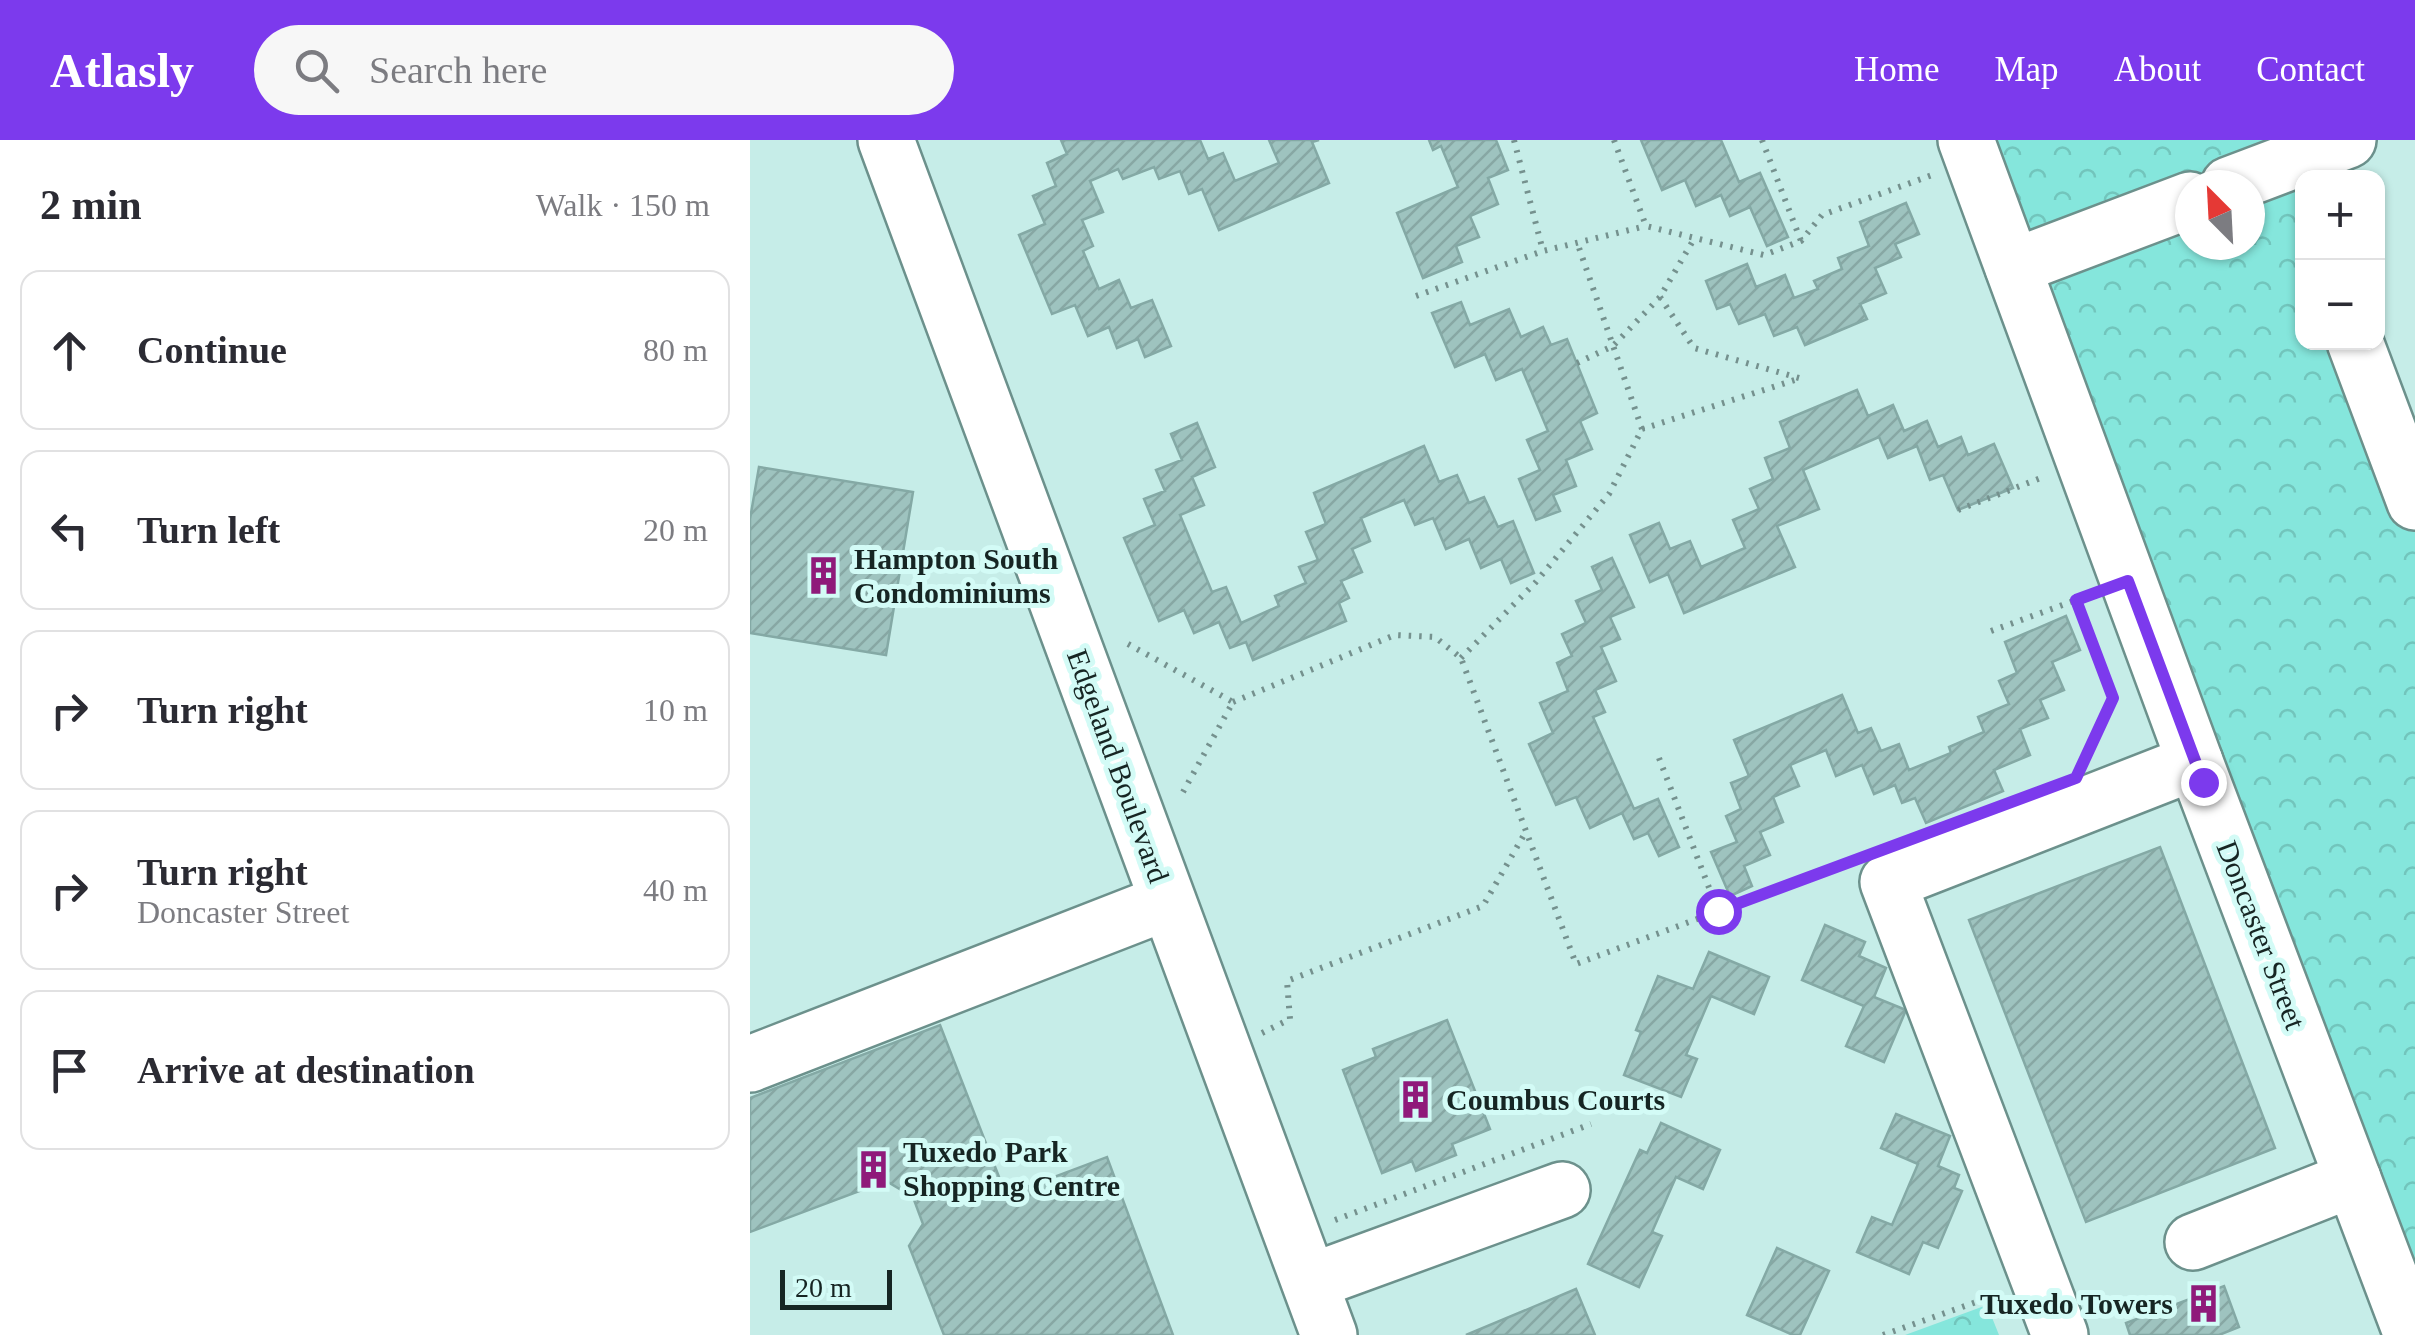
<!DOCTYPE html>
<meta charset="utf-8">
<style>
:root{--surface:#fff;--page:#f7f7f7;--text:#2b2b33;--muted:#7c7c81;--line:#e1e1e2;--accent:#7c3aed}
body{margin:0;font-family:Georgia,serif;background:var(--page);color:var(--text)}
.controls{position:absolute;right:30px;top:30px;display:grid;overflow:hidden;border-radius:20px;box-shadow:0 2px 8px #0004}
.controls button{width:90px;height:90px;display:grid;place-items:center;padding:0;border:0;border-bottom:2px solid var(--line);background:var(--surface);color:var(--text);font:50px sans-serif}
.compass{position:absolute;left:1425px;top:30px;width:90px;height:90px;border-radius:50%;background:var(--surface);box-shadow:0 2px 8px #0004;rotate:336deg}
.scale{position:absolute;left:30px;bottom:25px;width:112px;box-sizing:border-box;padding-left:10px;border:5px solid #162523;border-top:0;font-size:28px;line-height:35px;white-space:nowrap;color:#162523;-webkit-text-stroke:8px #d3fbf6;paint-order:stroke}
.stop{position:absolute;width:30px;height:30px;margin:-22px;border:8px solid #7c3aed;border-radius:50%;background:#fff}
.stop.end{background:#7c3aed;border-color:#fff;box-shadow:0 2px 10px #0008}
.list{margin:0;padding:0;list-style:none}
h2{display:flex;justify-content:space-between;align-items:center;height:130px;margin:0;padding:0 40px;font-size:42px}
h2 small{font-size:32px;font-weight:400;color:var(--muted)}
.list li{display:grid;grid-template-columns:65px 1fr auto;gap:30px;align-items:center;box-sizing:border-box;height:160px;margin:0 20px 20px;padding:0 20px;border:2px solid var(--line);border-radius:20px}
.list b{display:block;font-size:38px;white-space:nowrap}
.list p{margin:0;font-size:32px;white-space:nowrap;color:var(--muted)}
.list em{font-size:32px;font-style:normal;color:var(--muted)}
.icon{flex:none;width:55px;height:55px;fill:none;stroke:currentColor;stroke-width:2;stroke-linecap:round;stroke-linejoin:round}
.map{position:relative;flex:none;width:1665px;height:1195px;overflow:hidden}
header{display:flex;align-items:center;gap:60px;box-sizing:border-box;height:140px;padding:0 50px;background:var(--accent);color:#fff}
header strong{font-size:48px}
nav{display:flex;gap:55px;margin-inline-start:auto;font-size:35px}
.search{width:700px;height:90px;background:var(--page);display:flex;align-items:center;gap:25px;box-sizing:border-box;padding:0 35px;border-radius:55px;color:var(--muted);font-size:38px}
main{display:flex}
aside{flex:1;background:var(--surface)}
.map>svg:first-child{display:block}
.park{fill:url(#park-crowns);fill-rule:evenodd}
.building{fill:url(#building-hatch);stroke:#84a9a5;stroke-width:2.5}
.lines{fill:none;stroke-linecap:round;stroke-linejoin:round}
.minor-casing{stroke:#6c918c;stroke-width:60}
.path{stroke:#75918e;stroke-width:6;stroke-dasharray:2.5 8;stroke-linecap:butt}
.minor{stroke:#fff;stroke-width:55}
.route{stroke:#7c3aed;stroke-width:12}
.labels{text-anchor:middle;stroke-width:10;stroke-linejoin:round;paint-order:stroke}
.poi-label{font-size:30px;font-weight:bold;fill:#162523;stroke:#d3fbf6;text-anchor:start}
.street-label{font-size:30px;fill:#162523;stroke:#d3fbf6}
</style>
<header>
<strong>Atlasly</strong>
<div class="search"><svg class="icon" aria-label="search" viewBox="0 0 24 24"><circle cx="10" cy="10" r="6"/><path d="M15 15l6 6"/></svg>Search here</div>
<nav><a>Home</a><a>Map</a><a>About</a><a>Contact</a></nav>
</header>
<main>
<aside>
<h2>2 min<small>Walk · 150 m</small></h2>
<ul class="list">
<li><svg class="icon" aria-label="ahead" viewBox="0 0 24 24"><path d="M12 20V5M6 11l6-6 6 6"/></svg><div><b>Continue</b></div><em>80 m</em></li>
<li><svg class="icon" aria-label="left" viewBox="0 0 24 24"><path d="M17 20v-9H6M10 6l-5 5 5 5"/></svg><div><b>Turn left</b></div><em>20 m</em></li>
<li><svg class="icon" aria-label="right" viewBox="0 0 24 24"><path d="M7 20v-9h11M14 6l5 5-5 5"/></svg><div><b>Turn right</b></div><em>10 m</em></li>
<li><svg class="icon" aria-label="right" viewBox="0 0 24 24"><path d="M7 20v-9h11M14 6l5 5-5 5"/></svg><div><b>Turn right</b><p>Doncaster Street</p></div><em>40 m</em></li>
<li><svg class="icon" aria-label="arrive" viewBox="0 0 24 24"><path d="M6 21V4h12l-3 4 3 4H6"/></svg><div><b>Arrive at destination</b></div></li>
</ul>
</aside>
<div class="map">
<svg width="1665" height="1195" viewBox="0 0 1665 1195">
<defs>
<pattern id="park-crowns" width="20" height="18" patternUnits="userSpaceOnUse" patternTransform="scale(2.5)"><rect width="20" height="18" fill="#85e6dc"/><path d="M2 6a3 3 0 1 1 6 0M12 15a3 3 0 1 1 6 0" fill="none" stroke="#72c5bc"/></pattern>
<pattern id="building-hatch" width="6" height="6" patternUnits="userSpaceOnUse" patternTransform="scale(2.5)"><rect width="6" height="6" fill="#9ec3bf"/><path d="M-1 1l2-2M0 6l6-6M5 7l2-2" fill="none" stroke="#87a7a4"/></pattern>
</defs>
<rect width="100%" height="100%" fill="#c6ede8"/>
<g class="park">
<path d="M1238,0H1526L1552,71V202L1602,203L1665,370V1146ZM1440,45H1500V105H1440Z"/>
<polygon points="1237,1165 1249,1195 1155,1195"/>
</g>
<g class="building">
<polygon points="311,0 450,0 458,19 473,13 485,41 529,23 519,0 569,0 562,2 579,43 469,90 452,49 439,54 430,31 409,39 404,27 373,39 368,29 340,41 353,72 332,80 343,106 333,111 349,149 369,140 381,168 402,160 421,206 395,217 388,199 367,208 359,187 338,196 325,165 302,174 269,95 295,84 283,56 306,46 297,23 317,14"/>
<polygon points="679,0 746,0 758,30 738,38 748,64 720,76 729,97 706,106 712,122 673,138 647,73 708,47 691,6 683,10"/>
<polygon points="891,0 971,0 989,42 1010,33 1038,97 1017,106 1000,67 980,76 971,55 946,66 935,40 912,50"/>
<polygon points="1156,63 1169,94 1145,104 1151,117 1125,128 1136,153 1110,164 1117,179 1055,205 1047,187 1024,196 1015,174 989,184 980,164 967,169 956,141 997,124 1006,147 1035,135 1044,158 1068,149 1064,141 1092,129 1088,118 1119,106 1110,82"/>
<polygon points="711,162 720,185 759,169 771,197 793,187 801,205 817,199 847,273 830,281 842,309 816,320 826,346 803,355 810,371 786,380 769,339 790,330 777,300 798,291 772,229 746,240 735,214 705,227 682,173"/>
<polygon points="1107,250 1118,276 1143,265 1154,291 1177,281 1188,307 1211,297 1218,315 1244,304 1263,348 1208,370 1193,335 1180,340 1167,306 1138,318 1129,297 1053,330 1069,369 1027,386 1045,427 934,473 918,434 900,442 880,395 909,383 920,409 940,401 951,427 995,408 983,380 1009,369 1000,349 1023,339 1015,318 1040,308 1030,282"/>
<polygon points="447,283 465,327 442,337 454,365 430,375 462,452 476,447 491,483 529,466 525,456 556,443 549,427 568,420 556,392 576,384 564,353 674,306 689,342 707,335 719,363 734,357 748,387 763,381 784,433 761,443 751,419 731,428 719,399 696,409 683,378 665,385 654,360 611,378 620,401 602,409 612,432 591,441 599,458 589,463 596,481 503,520 496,502 480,508 469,482 444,493 434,470 409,481 374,398 405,385 394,359 415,351 406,330 432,320 421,294"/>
<polygon points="9,327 163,352 136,515 0,493 0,379"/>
<polygon points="862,418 884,467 860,477 870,499 851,507 866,541 845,550 855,572 843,577 884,669 908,659 929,707 909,716 898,693 884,699 872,673 840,688 826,657 806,665 779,604 803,593 790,563 818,551 807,523 822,516 812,494 836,483 826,461 852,450 842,427"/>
<polygon points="1316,476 1330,510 1302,522 1314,550 1290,560 1298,578 1270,589 1280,615 1244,630 1253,651 1176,683 1165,658 1152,663 1145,645 1124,654 1112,625 1086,636 1076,610 1040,625 1049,646 1023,657 1033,682 1010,692 1020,715 994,726 1002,746 980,756 961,712 987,702 976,676 991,669 981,643 999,636 984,600 1092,555 1108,593 1121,588 1131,611 1149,604 1159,630 1201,613 1199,607 1234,592 1228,577 1259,564 1249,541 1267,533 1255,502"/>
<polygon points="1410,707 1525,1008 1336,1082 1219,780"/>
<polygon points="1075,785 1115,802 1109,816 1136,828 1124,857 1156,870 1134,922 1096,906 1114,866 1052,840"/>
<polygon points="959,812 1019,837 1004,874 961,856 936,915 947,919 931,957 874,935 891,892 886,890 908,836 943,849"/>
<polygon points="697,880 740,989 702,1004 706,1015 666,1031 662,1021 632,1033 593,930 626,917 623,909"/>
<polygon points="190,885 256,1055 357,1017 423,1195 194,1195 159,1106 173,1084 163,1057 136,1041 0,1092 0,958"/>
<polygon points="1146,974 1200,996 1188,1026 1209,1035 1204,1048 1212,1051 1188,1108 1173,1102 1159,1134 1107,1112 1122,1077 1142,1085 1168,1024 1131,1008"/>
<polygon points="911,983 970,1010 953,1049 926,1037 902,1092 912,1096 889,1147 838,1124 890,1010 897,1013"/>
<polygon points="1027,1108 1079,1131 1050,1195 1043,1195 997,1175"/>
<polygon points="1474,1146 1489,1187 1469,1195 1380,1195 1376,1183"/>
<polygon points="826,1149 845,1195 716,1195"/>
</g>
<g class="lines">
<defs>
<g id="minor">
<polyline points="136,0 579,1195"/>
<polyline points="1216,0 1445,622 1662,1195"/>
<polyline points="1479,45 1598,0"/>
<polyline points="1263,127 1440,60"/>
<polyline points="1605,202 1665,362"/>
<polyline points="0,924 417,762"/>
<polyline points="1443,1102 1603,1039"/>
<polyline points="560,1142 812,1050"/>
<polyline points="1310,1195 1138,742 1445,622"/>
</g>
</defs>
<use href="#minor" class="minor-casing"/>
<g class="path">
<polyline points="764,0 793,111"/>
<polyline points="864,0 896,86 1014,115 1051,101 1072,75 1185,34"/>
<polyline points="1012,0 1051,101"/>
<polyline points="666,156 793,111 896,86"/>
<polyline points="910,157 944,208 1049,238"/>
<polyline points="827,223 863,206 910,157 944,99"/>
<polyline points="892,289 1048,239"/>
<polyline points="1208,370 1296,336"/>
<polyline points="1326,460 1363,558 1336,616"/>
<polyline points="1241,491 1329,459"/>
<polyline points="378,504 483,562 433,652"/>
<polyline points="711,518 785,443 859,354 892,289 827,102"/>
<polyline points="483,562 645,495 685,497 711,518 826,824 1098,723"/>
<polyline points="909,618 968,771"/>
<polyline points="512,893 540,879 537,841 733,766 775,693"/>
<polyline points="585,1080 841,984"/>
<polyline points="1133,1195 1246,1155"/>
</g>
<use href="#minor" class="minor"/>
</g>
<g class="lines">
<polyline class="route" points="968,771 1326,638 1363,558 1326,460 1378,441 1453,642"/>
</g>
<defs>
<symbol id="building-bare" viewBox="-9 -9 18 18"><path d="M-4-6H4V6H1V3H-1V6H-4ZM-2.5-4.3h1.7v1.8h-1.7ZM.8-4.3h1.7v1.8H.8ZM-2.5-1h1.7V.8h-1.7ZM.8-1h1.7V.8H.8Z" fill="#8f1a7a" stroke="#d3fbf6" stroke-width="2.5" paint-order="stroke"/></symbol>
</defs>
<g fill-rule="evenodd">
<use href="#building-bare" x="46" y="408" width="55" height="55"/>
<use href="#building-bare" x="638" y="932" width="55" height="55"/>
<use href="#building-bare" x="96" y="1002" width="55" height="55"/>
<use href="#building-bare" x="1426" y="1136" width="55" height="55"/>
</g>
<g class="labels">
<g class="poi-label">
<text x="104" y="429">Hampton South<tspan x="104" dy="34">Condominiums</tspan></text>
<text x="696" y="970">Coumbus Courts</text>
<text x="153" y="1022">Tuxedo Park<tspan x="153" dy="34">Shopping Centre</tspan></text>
<text x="1423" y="1174" text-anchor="end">Tuxedo Towers</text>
</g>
<g class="street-label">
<text transform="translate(368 626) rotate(70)" y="10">Edgeland Boulevard</text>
<text transform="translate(1511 795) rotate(69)" y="10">Doncaster Street</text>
</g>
</g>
</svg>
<div class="controls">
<button>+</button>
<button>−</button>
</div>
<svg class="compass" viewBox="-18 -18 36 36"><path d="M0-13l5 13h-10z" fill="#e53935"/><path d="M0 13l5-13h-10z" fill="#7c7c81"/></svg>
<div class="scale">20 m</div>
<div class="stop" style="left:968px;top:771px"></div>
<div class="stop end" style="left:1453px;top:642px"></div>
</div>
</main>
